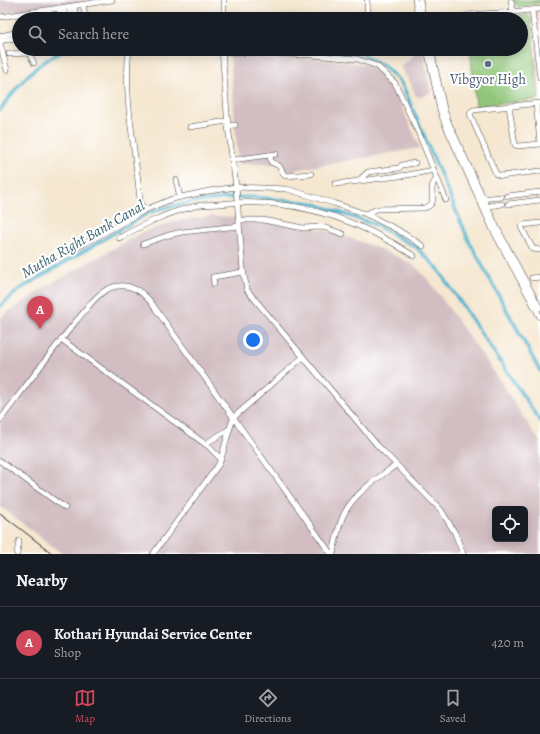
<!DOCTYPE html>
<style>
:root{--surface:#171b24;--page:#20242c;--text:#f1f3f6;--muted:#9ea1a6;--line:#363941;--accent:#d1495b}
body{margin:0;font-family:Alegreya,serif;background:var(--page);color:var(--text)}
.controls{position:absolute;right:12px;bottom:12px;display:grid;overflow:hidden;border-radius:6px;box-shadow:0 2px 10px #0003}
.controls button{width:36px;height:36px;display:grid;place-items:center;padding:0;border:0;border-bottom:1px solid var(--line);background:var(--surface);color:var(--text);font:20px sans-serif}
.you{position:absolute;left:253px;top:340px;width:14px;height:14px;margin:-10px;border:3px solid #fff;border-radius:50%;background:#1a73e8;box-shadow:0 0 0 6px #1a73e833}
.badge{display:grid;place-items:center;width:26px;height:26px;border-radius:50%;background:var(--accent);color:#fff;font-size:13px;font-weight:700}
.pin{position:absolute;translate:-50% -33px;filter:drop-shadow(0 1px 2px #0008)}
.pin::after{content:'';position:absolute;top:21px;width:14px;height:12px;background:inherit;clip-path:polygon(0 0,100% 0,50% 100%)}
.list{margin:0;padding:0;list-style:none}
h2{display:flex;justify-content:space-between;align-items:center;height:52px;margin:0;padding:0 16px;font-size:17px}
h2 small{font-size:13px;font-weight:400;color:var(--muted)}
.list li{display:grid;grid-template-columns:26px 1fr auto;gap:12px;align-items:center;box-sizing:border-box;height:72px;padding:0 16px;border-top:1px solid var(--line)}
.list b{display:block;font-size:15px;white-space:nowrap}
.list p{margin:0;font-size:13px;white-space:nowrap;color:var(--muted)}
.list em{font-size:13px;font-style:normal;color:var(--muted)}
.icon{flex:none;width:22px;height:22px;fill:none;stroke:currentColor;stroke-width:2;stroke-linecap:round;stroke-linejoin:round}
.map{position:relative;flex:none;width:540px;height:554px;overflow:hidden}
.search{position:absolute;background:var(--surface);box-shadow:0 2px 10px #0003;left:12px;right:12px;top:12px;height:44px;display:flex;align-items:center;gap:10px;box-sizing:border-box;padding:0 14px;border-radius:22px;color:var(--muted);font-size:15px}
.sheet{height:124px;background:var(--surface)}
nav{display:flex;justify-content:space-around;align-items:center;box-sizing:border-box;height:56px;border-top:1px solid var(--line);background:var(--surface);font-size:11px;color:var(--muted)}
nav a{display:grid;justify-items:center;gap:2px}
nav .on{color:var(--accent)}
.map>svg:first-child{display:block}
.built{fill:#f7d0cb}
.industrial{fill:#d2bec2;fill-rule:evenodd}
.green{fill:#90c679;stroke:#5e7852}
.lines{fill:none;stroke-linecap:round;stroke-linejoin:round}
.canal{stroke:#50b4cf;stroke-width:3.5}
.minor-casing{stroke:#494744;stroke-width:6}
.minor{stroke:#fff;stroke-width:5}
.rail{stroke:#2b2b2b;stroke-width:1}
.service-dot{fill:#5c6f8a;stroke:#fff;stroke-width:1.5}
.labels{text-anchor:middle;stroke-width:4;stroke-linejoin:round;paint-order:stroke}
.service-label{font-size:14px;fill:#4e5e75;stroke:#fff}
.water-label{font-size:15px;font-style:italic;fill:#3a626d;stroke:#fff}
</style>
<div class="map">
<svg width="540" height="554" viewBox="0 0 540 554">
<rect width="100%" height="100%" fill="#fff"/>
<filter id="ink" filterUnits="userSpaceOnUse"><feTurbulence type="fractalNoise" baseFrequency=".025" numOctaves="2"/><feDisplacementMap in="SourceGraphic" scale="8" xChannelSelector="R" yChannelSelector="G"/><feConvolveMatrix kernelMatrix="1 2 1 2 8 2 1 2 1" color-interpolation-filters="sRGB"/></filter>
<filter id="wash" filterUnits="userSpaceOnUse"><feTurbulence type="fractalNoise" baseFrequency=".012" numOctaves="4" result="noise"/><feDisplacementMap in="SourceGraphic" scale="16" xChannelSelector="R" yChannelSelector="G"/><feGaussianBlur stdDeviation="0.9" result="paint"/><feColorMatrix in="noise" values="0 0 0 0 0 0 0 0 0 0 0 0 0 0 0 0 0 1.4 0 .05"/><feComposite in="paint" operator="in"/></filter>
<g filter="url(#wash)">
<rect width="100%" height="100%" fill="#f5e7d0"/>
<polygon class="built" points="540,10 540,97 537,97 535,96 536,16 526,13"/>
<g class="industrial">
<polygon points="0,0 97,0 0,14"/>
<polygon points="413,49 422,49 431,93 420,97 416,96 410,81 400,67 414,55"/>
<polygon points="230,54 338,61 368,65 388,81 395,91 420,148 283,172 282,164 238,164"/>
<path d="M210,216L267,218L328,231L362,242L396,256L414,265L430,282L485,359L540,442V554H63L0,506V319L6,313L49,285L143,232L176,221ZM495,509H525V539H495Z"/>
</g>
<g class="green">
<polygon points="511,0 540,0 540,3 519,7"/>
<polygon points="527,15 530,17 531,20 539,98 535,100 476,106 470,49 521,49 521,19 466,19"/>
</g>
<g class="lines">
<g class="canal">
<polyline points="250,49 361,54 383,65 402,84 469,241 540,371"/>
<path d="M0,110C18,85 39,57 71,49"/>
<polyline points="0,306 20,289 148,213 163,208 193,202 227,198 252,197 312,203 376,225 416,247 438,269 540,421"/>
</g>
</g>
</g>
<g filter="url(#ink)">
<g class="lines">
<defs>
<g id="minor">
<polyline points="367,0 368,19"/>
<polyline points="415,0 419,19"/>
<polyline points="420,0 423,19"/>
<polyline points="511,1 513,12"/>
<polyline points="83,5 86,19"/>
<polyline points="74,6 76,19"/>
<polyline points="69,7 71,19"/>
<polyline points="59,8 61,19"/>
<polyline points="64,8 65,19"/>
<polyline points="49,10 50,19"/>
<polyline points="532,10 540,78"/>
<polyline points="43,11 44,19"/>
<polyline points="34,12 36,19"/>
<polyline points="0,17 112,0"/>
<polyline points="224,19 224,0"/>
<polyline points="455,19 468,15 513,12 540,9"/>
<polyline points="0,36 19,32"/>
<polyline points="0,41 19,37"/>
<polyline points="0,43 7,70"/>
<path d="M129,49C123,100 136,150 140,201L142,206L145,210"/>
<polyline points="139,49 311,55 357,59 377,66 395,83 419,134 446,200"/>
<polyline points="222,49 228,126 236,187 243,270 247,290 377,445 441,510 455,533 463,554"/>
<polyline points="427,49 440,110 444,122 493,230 540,317"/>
<polyline points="431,49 444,109 448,121 497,228 540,308"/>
<polyline points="372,50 372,49"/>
<polyline points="9,54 29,53 34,63"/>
<polyline points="536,103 540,142"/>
<polyline points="540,103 473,110 470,114 496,174 501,176 540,171"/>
<polyline points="509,106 515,145 518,146 540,144"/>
<polyline points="228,126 235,125"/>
<polyline points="190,127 227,121"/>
<polyline points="270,155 271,162 279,166 285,176 311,174"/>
<polyline points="232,160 276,154"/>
<polyline points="176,180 180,197"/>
<polyline points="358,181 368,172 399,168 402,165 415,163"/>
<polyline points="335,184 407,175 434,170"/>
<polyline points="507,196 540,192"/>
<polyline points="480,199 501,197"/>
<polyline points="508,204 540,200"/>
<polyline points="483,207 502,204"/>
<path d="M366,214L377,209L424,208C439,204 429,194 433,184C434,182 436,180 437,178"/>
<polyline points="239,220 263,220 303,228 320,227 326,228 343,234"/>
<polyline points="540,223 523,225 521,227 533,249 540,250"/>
<path d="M119,238C143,225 166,213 192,207C200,204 210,205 219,204C289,197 355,217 414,256"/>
<polyline points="143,244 169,235 182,232 239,226"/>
<polyline points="66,252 84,244 145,210 172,199 209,191 236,187 287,189 333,203 366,214 398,230 423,246"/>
<polyline points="532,278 540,277"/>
<polyline points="214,284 213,277 243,272"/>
<polyline points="61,339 208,446 221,459"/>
<path d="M0,420C25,387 50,353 77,320C87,309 96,294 110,288C126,282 140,289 150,301L331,554"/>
<polyline points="205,444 228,430"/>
<polyline points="0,461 65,508"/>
<polyline points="17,554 19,541"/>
<path d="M153,554L219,464C225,449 227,433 234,417L303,357"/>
<path d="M333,554C336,541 338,524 345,512C356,492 378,478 396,465"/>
</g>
</defs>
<use href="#minor" class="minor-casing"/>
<use href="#minor" class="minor"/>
<polyline class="rail" points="0,513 53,554"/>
</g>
</g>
<circle class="service-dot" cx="488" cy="64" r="4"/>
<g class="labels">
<g class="service-label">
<text x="488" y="84">Vibgyor High</text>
</g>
<g class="water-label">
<text transform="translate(83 239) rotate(-30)" y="5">Mutha Right Bank Canal</text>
</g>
</g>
</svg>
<div class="controls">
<button><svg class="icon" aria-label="locate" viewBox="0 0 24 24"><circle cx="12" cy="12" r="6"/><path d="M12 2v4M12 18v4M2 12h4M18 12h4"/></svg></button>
</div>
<div class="you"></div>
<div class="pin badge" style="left:40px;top:329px">A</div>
<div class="search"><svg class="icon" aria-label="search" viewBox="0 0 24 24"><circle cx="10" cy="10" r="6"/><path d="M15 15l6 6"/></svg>Search here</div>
</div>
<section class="sheet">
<h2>Nearby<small></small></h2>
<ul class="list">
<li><span class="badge">A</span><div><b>Kothari Hyundai Service Center</b><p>Shop</p></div><em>420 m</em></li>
</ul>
</section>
<nav>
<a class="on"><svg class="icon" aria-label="map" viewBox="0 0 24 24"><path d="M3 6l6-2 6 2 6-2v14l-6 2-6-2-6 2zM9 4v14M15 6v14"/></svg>Map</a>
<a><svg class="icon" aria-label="directions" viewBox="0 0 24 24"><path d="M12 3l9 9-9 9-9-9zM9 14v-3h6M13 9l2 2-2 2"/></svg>Directions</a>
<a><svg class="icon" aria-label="saved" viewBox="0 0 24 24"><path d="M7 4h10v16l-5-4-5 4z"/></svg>Saved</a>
</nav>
